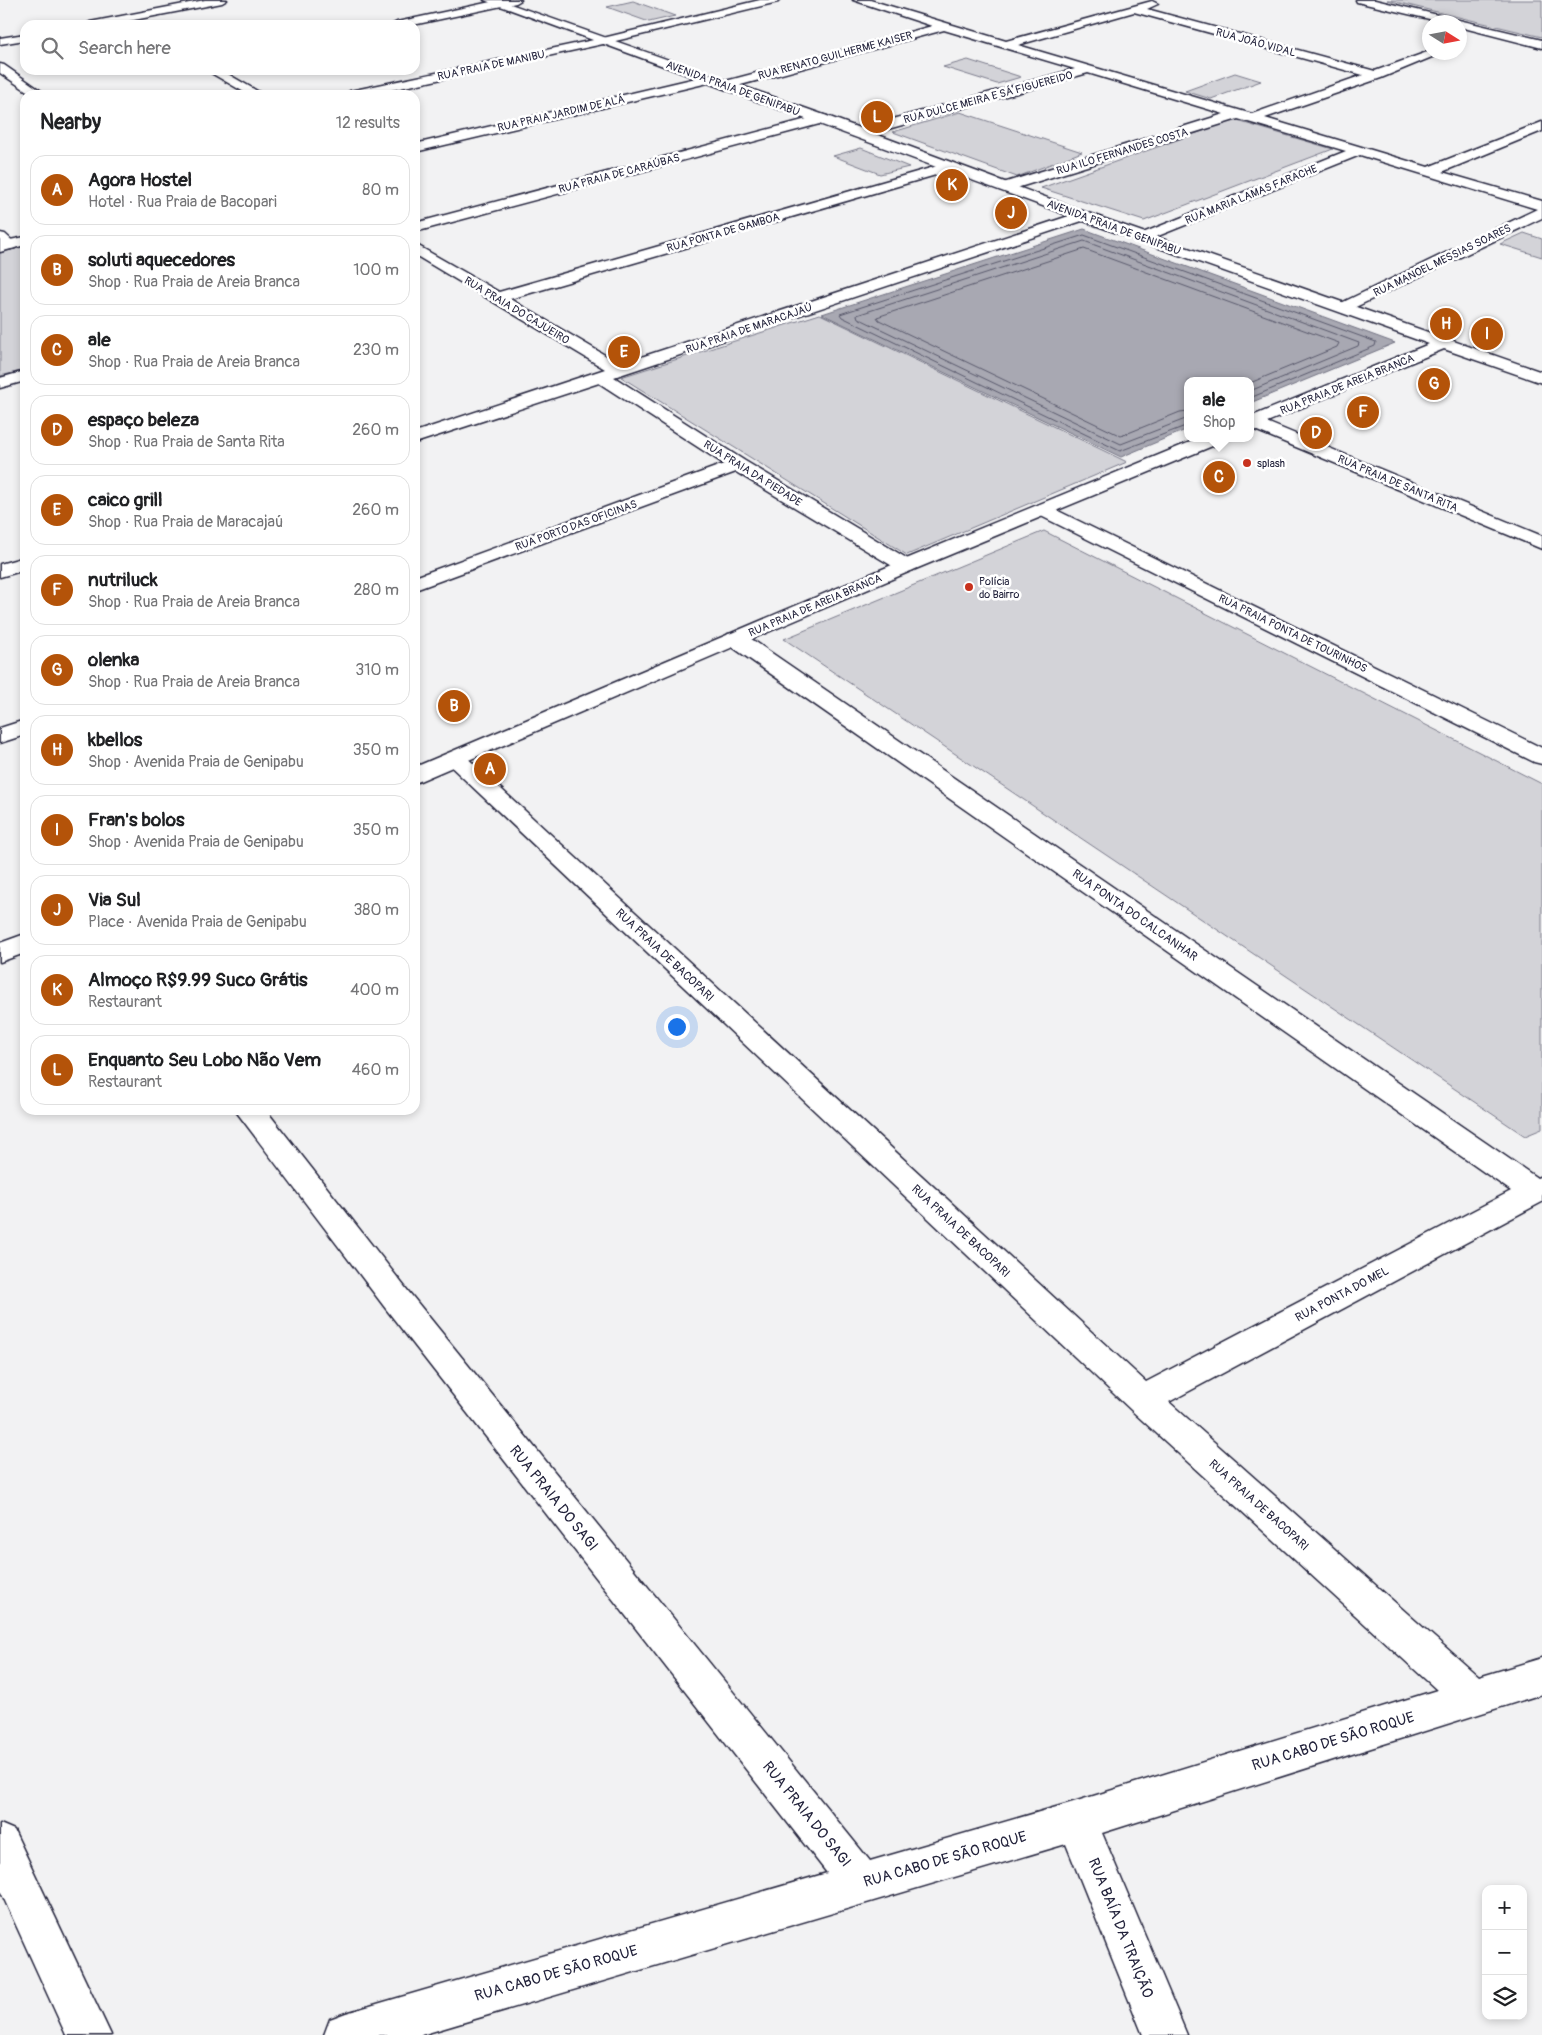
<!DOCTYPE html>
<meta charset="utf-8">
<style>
:root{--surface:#fff;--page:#f6f6f6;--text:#202124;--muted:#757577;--line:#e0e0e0;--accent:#b45309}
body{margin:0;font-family:Pangolin,sans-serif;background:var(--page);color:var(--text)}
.controls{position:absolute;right:15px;bottom:15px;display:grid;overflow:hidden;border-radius:10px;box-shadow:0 2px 8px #0003}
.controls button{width:45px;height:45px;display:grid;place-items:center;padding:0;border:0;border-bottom:1px solid var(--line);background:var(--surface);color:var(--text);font:25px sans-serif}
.compass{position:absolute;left:1422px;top:15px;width:45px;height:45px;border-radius:50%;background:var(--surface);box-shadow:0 2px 8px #0003;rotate:101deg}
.you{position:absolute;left:676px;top:1026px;width:18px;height:18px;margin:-12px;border:4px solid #fff;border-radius:50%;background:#1a73e8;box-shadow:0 0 0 8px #1a73e833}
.badge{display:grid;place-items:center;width:32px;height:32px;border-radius:50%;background:var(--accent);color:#fff;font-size:16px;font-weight:700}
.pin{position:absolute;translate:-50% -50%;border:2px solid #fff;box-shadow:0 1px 5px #0006}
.popup{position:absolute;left:1184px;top:377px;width:70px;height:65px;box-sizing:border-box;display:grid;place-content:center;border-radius:10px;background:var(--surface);filter:drop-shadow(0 1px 4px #0005);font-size:16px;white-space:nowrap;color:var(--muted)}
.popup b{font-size:19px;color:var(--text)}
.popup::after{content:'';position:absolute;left:50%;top:100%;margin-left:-10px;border:10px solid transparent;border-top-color:var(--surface)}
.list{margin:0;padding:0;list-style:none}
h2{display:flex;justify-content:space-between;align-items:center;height:65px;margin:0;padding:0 20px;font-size:21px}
h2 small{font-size:16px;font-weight:400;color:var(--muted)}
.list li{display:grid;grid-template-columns:32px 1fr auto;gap:15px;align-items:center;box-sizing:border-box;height:70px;margin:0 10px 10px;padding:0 10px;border:1px solid var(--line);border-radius:15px}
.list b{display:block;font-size:19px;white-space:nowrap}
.list p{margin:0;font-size:16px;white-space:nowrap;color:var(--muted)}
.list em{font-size:16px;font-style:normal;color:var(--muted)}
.icon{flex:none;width:28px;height:28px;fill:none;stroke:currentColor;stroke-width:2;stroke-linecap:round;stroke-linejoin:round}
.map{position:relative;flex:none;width:1542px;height:2035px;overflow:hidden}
.search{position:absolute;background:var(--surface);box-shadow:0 2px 8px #0003;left:20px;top:20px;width:400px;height:55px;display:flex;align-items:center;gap:12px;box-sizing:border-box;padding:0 18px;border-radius:15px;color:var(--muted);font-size:19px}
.panel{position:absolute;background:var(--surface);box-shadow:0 2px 8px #0003;left:20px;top:90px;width:400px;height:1025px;border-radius:15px}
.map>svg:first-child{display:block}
.green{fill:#d3d3d8;stroke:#7a7a8a}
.water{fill:#a8a8b2;stroke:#727282}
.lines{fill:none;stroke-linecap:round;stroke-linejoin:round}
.shore{stroke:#58586b;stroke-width:1}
.street-casing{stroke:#22223b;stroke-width:3}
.secondary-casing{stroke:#22223b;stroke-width:3}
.street{fill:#fff;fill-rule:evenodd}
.secondary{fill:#fff;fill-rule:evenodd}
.poi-dot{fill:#c8321e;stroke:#fff;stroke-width:2}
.labels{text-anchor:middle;stroke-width:5;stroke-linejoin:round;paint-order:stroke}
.far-street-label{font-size:11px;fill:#22223b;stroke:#fff}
.far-poi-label{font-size:11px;fill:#22223b;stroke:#fff;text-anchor:start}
.street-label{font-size:12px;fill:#22223b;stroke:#fff}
.near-street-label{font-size:15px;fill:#22223b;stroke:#fff}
</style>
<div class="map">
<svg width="1542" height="2035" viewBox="0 0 1542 2035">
<rect width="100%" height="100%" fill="#f2f2f3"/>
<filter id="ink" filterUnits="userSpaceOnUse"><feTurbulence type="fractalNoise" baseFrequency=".02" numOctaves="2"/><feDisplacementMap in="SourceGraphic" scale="10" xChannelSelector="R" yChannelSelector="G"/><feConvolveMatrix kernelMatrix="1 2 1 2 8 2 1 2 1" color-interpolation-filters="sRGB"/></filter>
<g filter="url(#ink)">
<g class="green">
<polygon points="1387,0 1542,0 1542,37"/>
<polygon points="633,1 675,16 649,22 607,7"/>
<polygon points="968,60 1021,77 997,84 943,67"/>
<polygon points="1235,73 1261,81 1211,99 1185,91"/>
<polygon points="960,112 1082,152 1017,177 893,132"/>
<polygon points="1234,120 1333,149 1144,221 1041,188"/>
<polygon points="861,148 909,167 880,174 833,156"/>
<polygon points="1524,233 1542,239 1542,257 1500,244"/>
<polygon points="25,246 25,370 0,376 0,253"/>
<polygon points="820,314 1127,462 907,555 621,377"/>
<polygon points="1044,531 1542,784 1542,1129 1525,1136 784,639"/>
</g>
<polygon class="water" points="1084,229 1395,343 1250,403 1250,381 1188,381 1188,429 1121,457 822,314"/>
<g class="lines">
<g class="shore">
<polyline points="1188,411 1180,412 1121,436 879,320 877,317 1084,249 1339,343 1337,347 1250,383"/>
<polyline points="1188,418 1121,444 858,318 857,315 1084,241 1359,343 1358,346 1250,391"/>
<polyline points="1188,425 1120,451 842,317 840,314 1084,235 1376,342 1375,346 1250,398"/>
</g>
<defs>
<g id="street">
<polygon points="500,0 521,0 516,3 413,25 391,25 397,22"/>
<polygon points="760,0 779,0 778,2 603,44 368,95 344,95 350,91 603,38"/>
<path d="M853,0H870L1006,41L1152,1L1158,4L1147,9L1375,71L1430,51L1444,52L1381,78L1265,118L1428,167L1542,122V131L1442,172L1542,201V218L1343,313L1335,308L1337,305L1537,209L1360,155L1143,242L1136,238L1138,235L1346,151L1238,119L1010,190H1000L998,187L1000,184L1224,114L1088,73L863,136H853L851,133L853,130L1075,69L944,30L726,89L720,85L722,82L932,26ZM1134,12L1363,75L1252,114L1018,45Z"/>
<polygon points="1356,0 1375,0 1542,40 1542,48 1460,27 1460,22 1442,22 1357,2"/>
<polygon points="121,17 137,25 122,25 117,22 117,18"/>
<polygon points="0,64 4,65 47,95 33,95 0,73"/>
<polygon points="206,70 221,70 264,95 249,95"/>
<polygon points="822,115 827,116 828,119 827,122 415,232 415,223"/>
<polygon points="948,163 955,167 953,170 510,299 620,364 1078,213 1088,213 1090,216 1088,219 614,377 745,461 913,562 916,566 913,570 906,572 899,570 736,472 415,590 415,577 724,464 599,383 415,443 415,432 605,369 415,255 415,244 499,292"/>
<polygon points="0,233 5,234 17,245 15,248 10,249 0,244"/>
<polygon points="25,371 25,381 0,388 0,378"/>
<polygon points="1250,418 1259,419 1542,536 1542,549 1250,428"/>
<polygon points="1044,504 1542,748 1542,764 1534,762 1037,514 1034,510 1037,506"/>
<polygon points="25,557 25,570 0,577 0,564"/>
<polygon points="736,633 744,634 1537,1178 1542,1176 1542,1202 1169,1402 1479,1677 1542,1658 1542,1694 1102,1833 1187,2035 1143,2035 1066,1844 421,2035 324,2035 330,2019 346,2013 827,1873 386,1309 235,1110 266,1110 408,1291 870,1861 1077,1801 1437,1690 1131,1410 443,759 447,754 455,752 463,754 1146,1382 1511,1191 728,644 725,639 728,634"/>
<polygon points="25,720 25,735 0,743 0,728"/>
<polygon points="0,1824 14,1830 111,2035 66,2035 0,1890"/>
</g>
<g id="secondary">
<polygon points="205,0 227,0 222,3 108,25 84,25 90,22"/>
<polygon points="484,0 499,0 827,116 1088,213 1542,372 1542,383 1444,349 1250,429 1250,417 1429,344 1078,219 708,83 415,152 415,144 696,78"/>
<polygon points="25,34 25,40 0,44 0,38"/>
<polygon points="25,237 25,245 0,252 0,242"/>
<polygon points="1200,438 1225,438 1222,442 913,570 415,783 415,767 899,562"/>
<polygon points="25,934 25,953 0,962 0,943"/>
</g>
</defs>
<use href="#street" class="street-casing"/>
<use href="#secondary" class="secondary-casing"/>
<use href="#street" class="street"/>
<use href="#secondary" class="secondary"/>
</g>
</g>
<g class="poi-dot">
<circle cx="1247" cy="463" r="5"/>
<circle cx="969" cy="587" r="5"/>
</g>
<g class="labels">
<g class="far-street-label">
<text transform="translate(1256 42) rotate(15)" y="4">RUA JOÃO VIDAL</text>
<text transform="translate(835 55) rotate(-15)" y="4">RUA RENATO GUILHERME KAISER</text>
<text transform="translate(491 65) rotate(-12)" y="4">RUA PRAIA DE MANIBU</text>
<text transform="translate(733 88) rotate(20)" y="4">AVENIDA PRAIA DE GENIPABU</text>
<text transform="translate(988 97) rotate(-15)" y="4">RUA DULCE MEIRA E SÁ FIGUEREIDO</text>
<text transform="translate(561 113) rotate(-13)" y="4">RUA PRAIA JARDIM DE ALÁ</text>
<text transform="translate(1122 151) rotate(-17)" y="4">RUA ILO FERNANDES COSTA</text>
<text transform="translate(619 173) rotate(-15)" y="4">RUA PRAIA DE CARAÚBAS</text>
<text transform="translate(1251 194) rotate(-22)" y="4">RUA MARIA LAMAS FARACHE</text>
<text transform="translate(1114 227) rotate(20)" y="4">AVENIDA PRAIA DE GENIPABU</text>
<text transform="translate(723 232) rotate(-16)" y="4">RUA PONTA DE GAMBOA</text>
<text transform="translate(1442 260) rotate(-26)" y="4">RUA MANOEL MESSIAS SOARES</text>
<text transform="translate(517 310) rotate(31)" y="4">RUA PRAIA DO CAJUEIRO</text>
<text transform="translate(749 328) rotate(-19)" y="4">RUA PRAIA DE MARACAJAÚ</text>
<text transform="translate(1347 384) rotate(-22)" y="4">RUA PRAIA DE AREIA BRANCA</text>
<text transform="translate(753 473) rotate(32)" y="4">RUA PRAIA DA PIEDADE</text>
<text transform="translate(1398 483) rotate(23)" y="4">RUA PRAIA DE SANTA RITA</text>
<text transform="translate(576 525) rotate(-20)" y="4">RUA PORTO DAS OFICINAS</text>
<text transform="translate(815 605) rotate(-23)" y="4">RUA PRAIA DE AREIA BRANCA</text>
<text transform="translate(1293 633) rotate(26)" y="4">RUA PRAIA PONTA DE TOURINHOS</text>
</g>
<g class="far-poi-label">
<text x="1257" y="467">splash</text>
<text x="979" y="585">Polícia<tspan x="979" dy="13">do Bairro</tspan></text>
</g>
<g class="street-label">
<text transform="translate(1135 915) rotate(35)" y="4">RUA PONTA DO CALCANHAR</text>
<text transform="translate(665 955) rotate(43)" y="4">RUA PRAIA DE BACOPARI</text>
<text transform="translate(961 1231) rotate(43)" y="4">RUA PRAIA DE BACOPARI</text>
<text transform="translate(1342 1294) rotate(-28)" y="4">RUA PONTA DO MEL</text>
<text transform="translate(1259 1505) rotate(42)" y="4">RUA PRAIA DE BACOPARI</text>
</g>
<g class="near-street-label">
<text transform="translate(554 1498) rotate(51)" y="5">RUA PRAIA DO SAGI</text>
<text transform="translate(1333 1741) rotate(-17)" y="5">RUA CABO DE SÃO ROQUE</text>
<text transform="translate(807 1814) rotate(51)" y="5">RUA PRAIA DO SAGI</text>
<text transform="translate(945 1859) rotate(-16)" y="5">RUA CABO DE SÃO ROQUE</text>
<text transform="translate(1121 1928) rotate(68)" y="5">RUA BAÍA DA TRAIÇÃO</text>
<text transform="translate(556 1973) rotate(-16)" y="5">RUA CABO DE SÃO ROQUE</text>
</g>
</g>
</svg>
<div class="controls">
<button>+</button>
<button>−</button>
<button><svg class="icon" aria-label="layers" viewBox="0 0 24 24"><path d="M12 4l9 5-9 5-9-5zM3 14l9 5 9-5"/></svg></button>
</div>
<svg class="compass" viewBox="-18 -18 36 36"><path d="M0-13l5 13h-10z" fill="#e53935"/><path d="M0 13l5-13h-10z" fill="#757577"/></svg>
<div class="you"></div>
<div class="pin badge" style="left:490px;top:769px">A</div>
<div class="pin badge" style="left:454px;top:706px">B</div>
<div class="pin badge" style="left:1219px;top:477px">C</div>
<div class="popup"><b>ale</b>Shop</div>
<div class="pin badge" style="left:1316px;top:433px">D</div>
<div class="pin badge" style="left:624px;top:352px">E</div>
<div class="pin badge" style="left:1363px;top:412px">F</div>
<div class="pin badge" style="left:1434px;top:384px">G</div>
<div class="pin badge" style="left:1446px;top:324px">H</div>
<div class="pin badge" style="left:1487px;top:334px">I</div>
<div class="pin badge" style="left:1011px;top:213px">J</div>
<div class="pin badge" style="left:952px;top:185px">K</div>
<div class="pin badge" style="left:877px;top:117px">L</div>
<div class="search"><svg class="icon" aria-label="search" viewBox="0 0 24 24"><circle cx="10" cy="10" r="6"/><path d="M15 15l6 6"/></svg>Search here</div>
<section class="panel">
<h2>Nearby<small>12 results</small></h2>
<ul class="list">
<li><span class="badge">A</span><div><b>Agora Hostel</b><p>Hotel · Rua Praia de Bacopari</p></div><em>80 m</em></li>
<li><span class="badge">B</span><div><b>soluti aquecedores</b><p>Shop · Rua Praia de Areia Branca</p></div><em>100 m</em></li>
<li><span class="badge">C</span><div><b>ale</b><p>Shop · Rua Praia de Areia Branca</p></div><em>230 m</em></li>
<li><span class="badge">D</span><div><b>espaço beleza</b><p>Shop · Rua Praia de Santa Rita</p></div><em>260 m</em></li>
<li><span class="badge">E</span><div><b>caico grill</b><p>Shop · Rua Praia de Maracajaú</p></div><em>260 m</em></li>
<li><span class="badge">F</span><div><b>nutriluck</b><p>Shop · Rua Praia de Areia Branca</p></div><em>280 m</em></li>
<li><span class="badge">G</span><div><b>olenka</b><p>Shop · Rua Praia de Areia Branca</p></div><em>310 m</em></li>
<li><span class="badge">H</span><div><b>kbellos</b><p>Shop · Avenida Praia de Genipabu</p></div><em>350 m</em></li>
<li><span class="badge">I</span><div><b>Fran's bolos</b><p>Shop · Avenida Praia de Genipabu</p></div><em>350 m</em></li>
<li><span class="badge">J</span><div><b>Via Sul</b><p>Place · Avenida Praia de Genipabu</p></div><em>380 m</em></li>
<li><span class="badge">K</span><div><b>Almoço R$9.99 Suco Grátis</b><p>Restaurant</p></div><em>400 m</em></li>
<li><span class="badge">L</span><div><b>Enquanto Seu Lobo Não Vem</b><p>Restaurant</p></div><em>460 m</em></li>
</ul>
</section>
</div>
